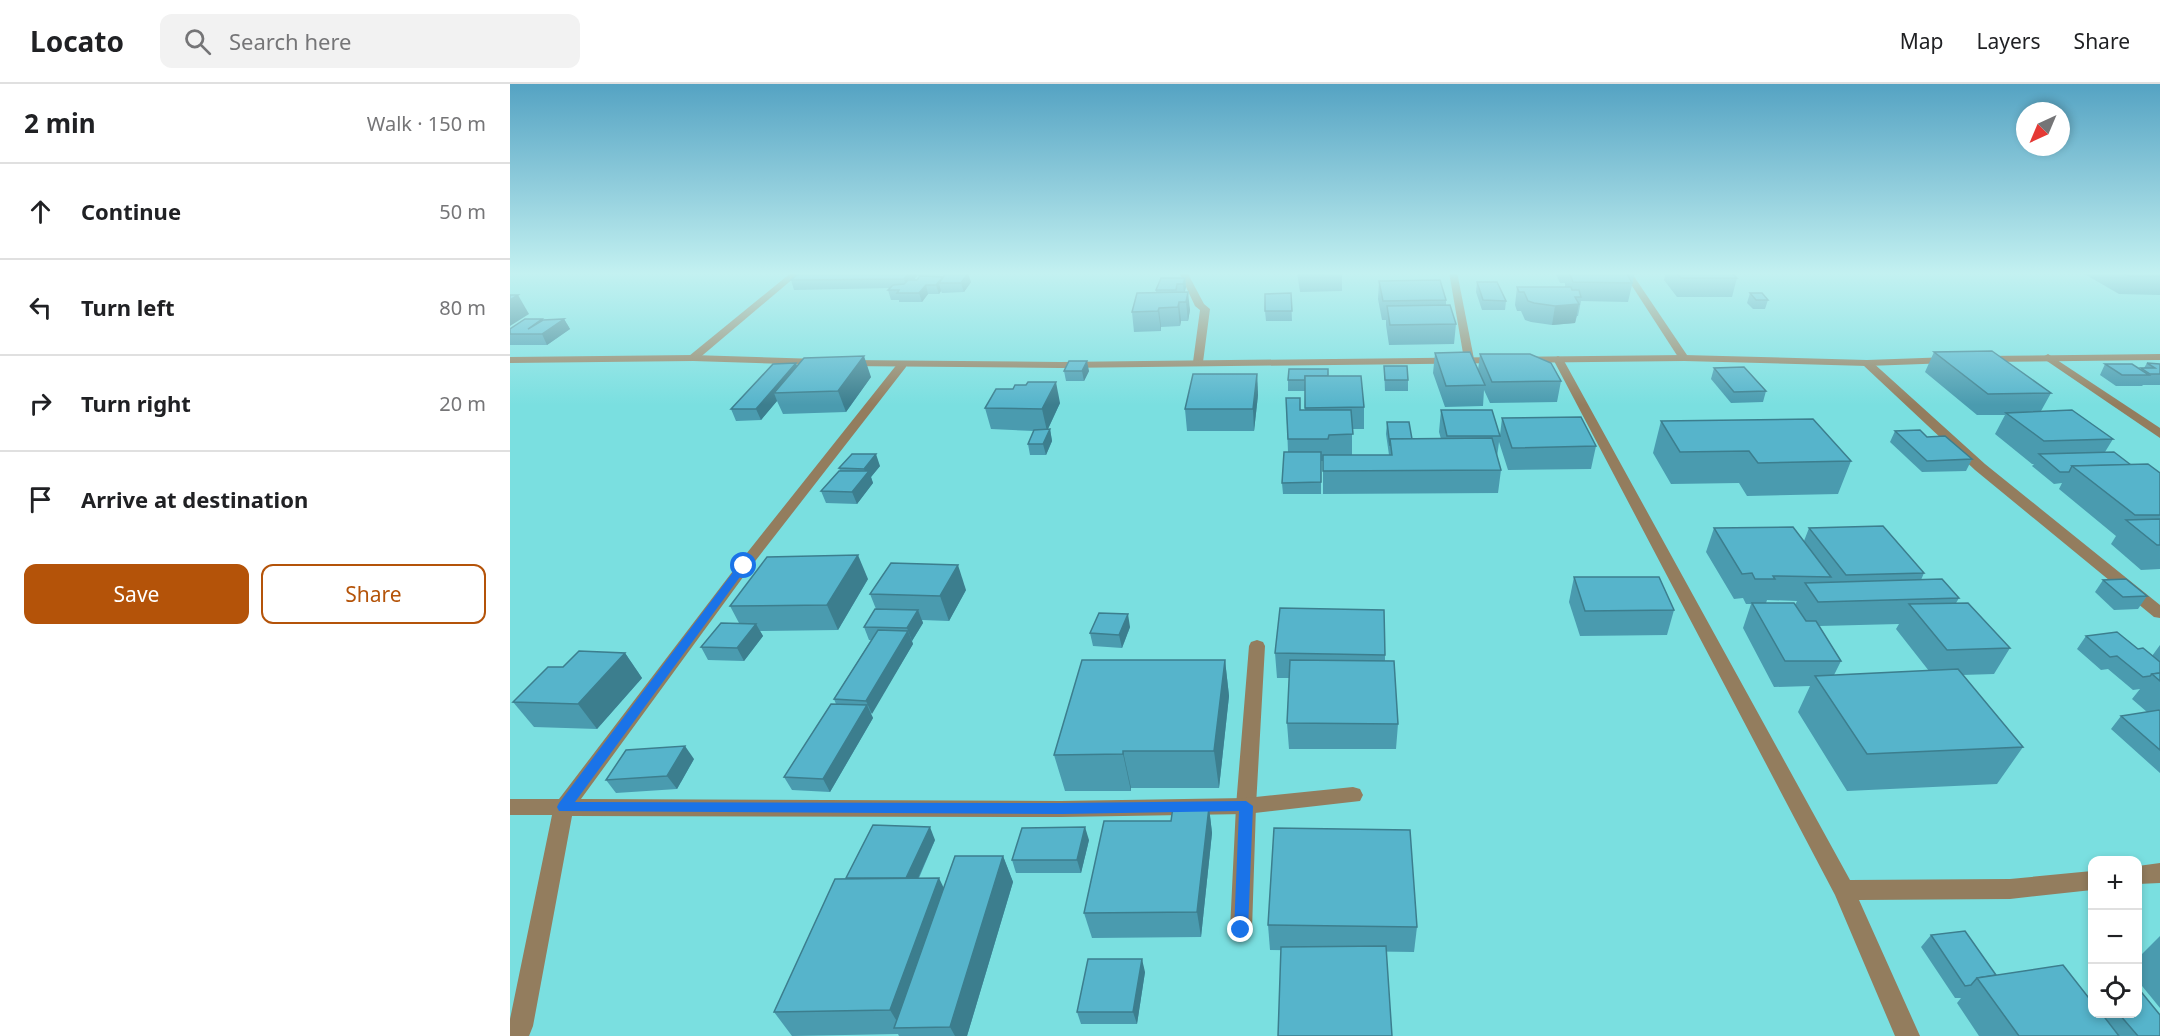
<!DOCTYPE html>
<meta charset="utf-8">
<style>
:root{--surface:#fff;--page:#f2f2f2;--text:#202124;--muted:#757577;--line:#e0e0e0;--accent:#b45309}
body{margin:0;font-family:"Noto Sans",sans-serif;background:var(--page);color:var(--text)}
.controls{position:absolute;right:18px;bottom:18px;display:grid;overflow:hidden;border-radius:12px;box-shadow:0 3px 9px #0003}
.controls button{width:54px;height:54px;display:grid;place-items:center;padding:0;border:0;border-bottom:2px solid var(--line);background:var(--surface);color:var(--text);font:30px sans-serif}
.compass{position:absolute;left:1506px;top:18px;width:54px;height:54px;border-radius:50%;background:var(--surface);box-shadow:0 3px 9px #0003;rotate:224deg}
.stop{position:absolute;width:18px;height:18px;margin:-14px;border:4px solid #1a73e8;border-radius:50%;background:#fff}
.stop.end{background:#1a73e8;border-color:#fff;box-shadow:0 2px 6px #0008}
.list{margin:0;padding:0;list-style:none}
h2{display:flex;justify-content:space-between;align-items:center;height:78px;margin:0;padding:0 24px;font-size:26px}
h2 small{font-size:20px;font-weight:400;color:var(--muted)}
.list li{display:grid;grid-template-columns:39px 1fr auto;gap:18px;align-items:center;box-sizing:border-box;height:96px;padding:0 24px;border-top:2px solid var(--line)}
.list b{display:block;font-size:22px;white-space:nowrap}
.list em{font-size:20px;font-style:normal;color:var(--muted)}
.actions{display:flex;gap:12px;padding:18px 24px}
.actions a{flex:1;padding:14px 0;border:2px solid var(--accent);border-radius:12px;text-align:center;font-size:21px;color:var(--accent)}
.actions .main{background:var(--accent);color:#fff}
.icon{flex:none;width:33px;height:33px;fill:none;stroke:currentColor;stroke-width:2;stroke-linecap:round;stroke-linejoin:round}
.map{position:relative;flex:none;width:1650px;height:952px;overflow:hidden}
header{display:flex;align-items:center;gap:36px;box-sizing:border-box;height:84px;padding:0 30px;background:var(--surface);border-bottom:2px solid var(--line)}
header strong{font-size:28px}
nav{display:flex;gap:33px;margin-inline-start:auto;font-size:21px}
.search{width:420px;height:54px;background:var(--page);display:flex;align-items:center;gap:15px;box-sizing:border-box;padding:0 21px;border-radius:12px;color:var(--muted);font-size:22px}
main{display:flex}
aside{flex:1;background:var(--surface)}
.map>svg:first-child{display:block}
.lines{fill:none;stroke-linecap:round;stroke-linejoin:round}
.service{fill:#937d5e;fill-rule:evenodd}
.minor{fill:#937d5e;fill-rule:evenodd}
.tertiary{fill:#937d5e;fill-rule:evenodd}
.wall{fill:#4a9baf;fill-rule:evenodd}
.shaded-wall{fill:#3c7e8e}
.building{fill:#56b4cb;stroke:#3c7e8e;stroke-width:1.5}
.route{fill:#1a73e8}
</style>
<header>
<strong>Locato</strong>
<div class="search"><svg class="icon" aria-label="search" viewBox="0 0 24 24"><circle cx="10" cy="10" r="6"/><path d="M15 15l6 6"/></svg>Search here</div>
<nav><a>Map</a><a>Layers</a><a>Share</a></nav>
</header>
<main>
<aside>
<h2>2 min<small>Walk · 150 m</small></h2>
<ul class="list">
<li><svg class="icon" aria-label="ahead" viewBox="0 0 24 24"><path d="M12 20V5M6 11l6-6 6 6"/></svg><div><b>Continue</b></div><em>50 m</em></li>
<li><svg class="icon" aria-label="left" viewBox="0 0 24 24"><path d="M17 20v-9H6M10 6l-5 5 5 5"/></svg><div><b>Turn left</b></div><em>80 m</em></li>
<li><svg class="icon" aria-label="right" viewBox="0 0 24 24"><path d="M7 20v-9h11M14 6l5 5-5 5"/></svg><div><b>Turn right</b></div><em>20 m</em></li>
<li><svg class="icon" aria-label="arrive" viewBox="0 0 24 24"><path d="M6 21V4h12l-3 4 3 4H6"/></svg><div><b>Arrive at destination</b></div></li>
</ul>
<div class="actions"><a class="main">Save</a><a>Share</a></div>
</aside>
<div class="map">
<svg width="1650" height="952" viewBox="0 0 1650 952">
<rect width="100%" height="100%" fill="#7adfe0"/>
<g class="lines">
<g class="service">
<polygon points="669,188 677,188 694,220 700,225 693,278 688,281 683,278 690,226 685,222"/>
<polygon points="747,556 753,558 755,562 746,722 742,846 739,853 731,857 723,853 720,846 726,722 739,562 741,558"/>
</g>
<g class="minor">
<polygon points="282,188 291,188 187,276 179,276 179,272"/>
<polygon points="939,188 947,188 964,275 959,278 954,275"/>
<polygon points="1113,188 1121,188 1179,274 1178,276 1170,276"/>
<polygon points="1538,270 1650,344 1650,354 1534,275 1533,273"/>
<polygon points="1048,272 1053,275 1340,796 1500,795 1582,787 1582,806 1500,815 1349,816 1410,952 1385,952 1325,811 1043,275"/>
<polygon points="1357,276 1361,277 1475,380 1650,521 1650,534 1644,533 1465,386 1353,281 1352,279"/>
<polygon points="392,278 396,279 396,283 239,485 71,715 551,717 736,714 843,703 850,705 853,711 850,717 736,730 551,733 62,732 23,942 19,952 0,952 0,935 42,731 0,731 0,715 49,715 229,479 388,279"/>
<polygon points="1650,779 1650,799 1628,800 1628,782"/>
</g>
<g class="tertiary">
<polygon points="1650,270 1650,276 1473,278 1468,275 1473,272"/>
<polygon points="183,271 309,275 314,278 309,281 183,277 0,279 0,273"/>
<polygon points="1174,271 1357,276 1440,273 1445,276 1440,279 1357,282 1174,277 550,284 336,282 331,279 336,276 550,278"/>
</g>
</g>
<g class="wall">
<path d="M291,188H439L438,189L461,198L454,208L432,209L431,207L429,210H418L412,218H389V216H381L378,206L380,204L284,206L281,196ZM435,191L433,194V193L415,192ZM407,192H410L407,196H404Z"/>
<polygon points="787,188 832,188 832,207 790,208"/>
<polygon points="1045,188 1125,188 1118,218 1071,217 1068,232 1067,232 1065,239 1042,241 1021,238 1015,236 1011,227 1007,227 1005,221 1007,203 1055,203 1055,199 1050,199"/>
<polygon points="1156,188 1226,188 1225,192 1227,194 1222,213 1167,213 1154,196"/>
<polygon points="1571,188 1650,188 1650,211 1609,210"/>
<polygon points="675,194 676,203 675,208 680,226 678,237 671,237 670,242 651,243 651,247 624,248 622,228 646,208 646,206"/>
<polygon points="869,197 936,216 936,221 946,240 944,260 879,261 876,241 876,236 872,236 868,215"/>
<polygon points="967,198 996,217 995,226 972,226 966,208"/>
<polygon points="781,209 782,237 756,237 755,227"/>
<polygon points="1240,209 1258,216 1255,225 1243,225 1237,219"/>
<polygon points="54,235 60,245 37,261 0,261 0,245 33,236"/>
<polygon points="1424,268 1541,309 1531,327 1603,355 1595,368 1621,381 1650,389 1650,485 1631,486 1601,460 1606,452 1549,405 1552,399 1544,400 1522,382 1524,380 1522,380 1485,350 1495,331 1467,331 1415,288"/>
<polygon points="925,269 968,286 970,270 1051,297 1047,318 980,319 974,306 973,322 935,323 923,289"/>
<polygon points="559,277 579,287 574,297 556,297 554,287"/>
<polygon points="1637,279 1650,280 1650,301 1633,301 1632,302 1606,302 1590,291 1595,280 1630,286 1631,284 1634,284"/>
<polygon points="287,282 361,293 336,328 273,330 267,317 251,336 226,337 221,325"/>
<polygon points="874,282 898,296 898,307 875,307"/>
<polygon points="1204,284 1256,307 1253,318 1221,319 1201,295"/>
<polygon points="747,290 748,311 744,347 677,347 675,325"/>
<polygon points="818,292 854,323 854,345 842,345 842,371 879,371 876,350 877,338 902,355 931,355 929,348 931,326 990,351 992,334 1086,362 1081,385 998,386 989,358 987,373 991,386 988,409 813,410 813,377 811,377 811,410 773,410 772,399 778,368 776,314 791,326 795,326 795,307 778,307 778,296"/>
<polygon points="550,319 538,345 540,345 542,357 536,371 520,371 518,360 524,347 481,345 475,324"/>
<polygon points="1151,337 1341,377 1328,410 1237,412 1229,399 1161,400 1143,369"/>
<polygon points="1385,347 1417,353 1462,375 1456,387 1412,388 1380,358"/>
<polygon points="370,382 361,393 363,399 347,420 316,419 311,407 330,387 329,384"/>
<path d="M1204,444L1294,457L1299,444L1414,489L1411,496L1449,514L1446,519L1500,564L1484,590L1452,591L1513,663L1487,700L1337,707L1288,628L1300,602L1264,603L1233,544L1241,520H1236L1233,514L1224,515L1196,468ZM1257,516L1287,517L1285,521L1256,519ZM1389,540L1386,545L1419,587L1324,591L1331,577L1309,542Z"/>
<polygon points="1064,493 1164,526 1157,551 1070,552 1059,518"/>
<polygon points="358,495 328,546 250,547 253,552 234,577 198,576 191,563 229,539 220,522"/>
<polygon points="1593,496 1637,512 1628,525 1604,526 1585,508"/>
<polygon points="456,506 439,537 412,536 413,539 402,557 403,560 361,630 363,634 320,708 282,706 274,693 326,620 324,615 361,556 359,556 354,543 366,525 360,510"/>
<polygon points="620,543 612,564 583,562 580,549"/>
<polygon points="1576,552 1628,565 1642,572 1650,561 1650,689 1601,645 1611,632 1637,628 1622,615 1630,605 1623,606 1598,585 1591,586 1567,565"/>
<polygon points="115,569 132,594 87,645 24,643 3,618 53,583"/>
<polygon points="765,569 875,571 875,577 888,640 886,665 779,665 777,639 780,594 767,594"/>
<polygon points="715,576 719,612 709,704 621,704 621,707 555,707 544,671"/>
<polygon points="184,675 167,705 106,709 96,696"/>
<polygon points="699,723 702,749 691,853 582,854 574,829 661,737"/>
<polygon points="425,756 409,794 434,804 493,772 503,798 457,952 389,952 388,950 282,952 264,928 336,795"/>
<polygon points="579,756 571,789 506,789 502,776"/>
<polygon points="758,841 907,843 904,868 760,866"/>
<polygon points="1421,851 1486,891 1579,914 1582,911 1582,930 1628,930 1650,952 1469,952 1447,919 1451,914 1445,914 1411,863"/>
<polygon points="1650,852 1650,924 1628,897 1628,874"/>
<polygon points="635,888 627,940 571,940 567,928"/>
</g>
<g class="shaded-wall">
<polygon points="400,188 406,188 407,192 397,204 394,195"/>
<polygon points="458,189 461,198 454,208 451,199"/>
<polygon points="433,193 435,199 429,199 431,207 429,210 426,201"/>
<polygon points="675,194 676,203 674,209 673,200"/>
<polygon points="416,201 418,210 412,218 409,209"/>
<polygon points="678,208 680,226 678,237 676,218"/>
<polygon points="8,211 19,230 0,242 0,216"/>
<polygon points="669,218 671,237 670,242 668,223"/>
<polygon points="1069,220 1065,239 1042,241 1045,222"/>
<polygon points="649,224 651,243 651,247 648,227"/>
<polygon points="54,235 60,245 37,261 32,250"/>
<polygon points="354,272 361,293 336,328 328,307"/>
<polygon points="577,277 579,287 574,297 572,287"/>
<polygon points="286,279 290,290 264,309 267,317 251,336 246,325"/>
<polygon points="747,290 748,311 744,347 743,325"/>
<polygon points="546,298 550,319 537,347 532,325"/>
<polygon points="540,345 542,357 536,371 533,360"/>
<polygon points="366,370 370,382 361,393 363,399 347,420 342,408 356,391 354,385"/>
<polygon points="348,471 358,495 328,546 317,521"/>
<polygon points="448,481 456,506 439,537 430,512"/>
<polygon points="408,526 413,539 402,557 397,544"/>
<polygon points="618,530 620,543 612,564 609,551"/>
<polygon points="246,540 253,552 234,577 227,564"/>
<polygon points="398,547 403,560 362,630 356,617"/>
<polygon points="115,569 132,594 87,645 68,620"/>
<polygon points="715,576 719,612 709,704 704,667"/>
<polygon points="357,621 363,634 320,708 313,695"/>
<polygon points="175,662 184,675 167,705 157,692"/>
<polygon points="613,667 621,704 621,707 613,670"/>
<polygon points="699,723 702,749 691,853 687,828"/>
<polygon points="420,743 425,756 401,810 395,797"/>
<polygon points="575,743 579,756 571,789 567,776"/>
<polygon points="493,772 503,798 457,952 445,952 440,943"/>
<polygon points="429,794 441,819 391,944 380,926"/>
<polygon points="632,875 635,888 627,940 623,928"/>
</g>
<g class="building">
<polygon points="291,188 400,188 394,195 281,196"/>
<polygon points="789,188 832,188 832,189 789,190"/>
<polygon points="1059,188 1116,188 1122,199 1063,198"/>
<polygon points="1166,188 1221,188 1227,194 1171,194"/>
<polygon points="1611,188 1650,188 1650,192 1619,192"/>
<polygon points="436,189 458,189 451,199 429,199"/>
<polygon points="410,192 433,193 426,201 416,201 409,209 387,209 389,206 378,206 383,201 394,200 398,196 407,196"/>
<polygon points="651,194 675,194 673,200 667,200 666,206 646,206"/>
<polygon points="930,196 936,216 873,217 869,197"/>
<polygon points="967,198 987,198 996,217 973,216"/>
<polygon points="1007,203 1061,203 1062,206 1069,206 1071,213 1065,213 1069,220 1045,222 1024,219 1018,217 1014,208 1009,208"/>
<polygon points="678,208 676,218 669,218 668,223 649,224 648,227 622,228 627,209"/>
<polygon points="781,209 782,227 755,227 755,210"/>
<polygon points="1240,209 1252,209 1258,216 1246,216"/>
<polygon points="0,211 8,211 0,216"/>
<polygon points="940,221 946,240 880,241 877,222"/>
<polygon points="15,235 32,235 18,245 33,236 54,235 32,250 0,250 0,245"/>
<polygon points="1482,267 1541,309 1478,310 1424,268"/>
<polygon points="960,268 975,301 936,302 925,269"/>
<polygon points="970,270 1020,270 1041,279 1051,297 982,298"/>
<polygon points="354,272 328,307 264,309 294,274"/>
<polygon points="559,277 577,277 572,287 554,287"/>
<polygon points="286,279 246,325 221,325 263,280"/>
<polygon points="1637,279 1650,280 1650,290 1640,290 1631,284 1645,284"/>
<polygon points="1595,280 1622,280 1639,291 1612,291"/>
<polygon points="874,282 897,282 898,296 875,296"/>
<polygon points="1234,283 1256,307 1224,308 1204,284"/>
<polygon points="779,285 818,285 818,292 795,292 795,296 778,296"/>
<polygon points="683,290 747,290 743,325 675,325"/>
<polygon points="795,292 851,292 854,323 795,324"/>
<polygon points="518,298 546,298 532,325 475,324 486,305 503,305 505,301 516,301"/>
<polygon points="776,314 790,314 790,326 841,326 843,350 819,351 818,355 778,355"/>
<polygon points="931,326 982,326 990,352 937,352"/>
<polygon points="1562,326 1603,355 1534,357 1496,329"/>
<polygon points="1071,333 1086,362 1002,364 992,334"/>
<polygon points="1303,335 1341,377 1248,379 1239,367 1170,368 1151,337"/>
<polygon points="877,338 899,338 902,355 880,355 880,362"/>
<polygon points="540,345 533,360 518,360 524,346"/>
<polygon points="1410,346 1417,353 1435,352 1462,375 1417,377 1385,347"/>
<polygon points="982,354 991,386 813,387 813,371 882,371 880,355"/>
<polygon points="774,368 811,368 811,398 772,399"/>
<polygon points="1604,368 1621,381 1562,382 1559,388 1550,388 1529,370"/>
<polygon points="342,370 366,370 354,385 329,384"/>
<polygon points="1638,380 1650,389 1650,431 1625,431 1562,382"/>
<polygon points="329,387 359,387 342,408 311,407"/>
<polygon points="1650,435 1650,461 1647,461 1616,436"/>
<polygon points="1373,442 1414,489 1336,491 1299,444"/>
<polygon points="1283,443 1321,493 1263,492 1265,495 1245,495 1242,489 1232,490 1204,444"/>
<polygon points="348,471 317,521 220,522 257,473"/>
<polygon points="381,479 448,481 430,512 360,510"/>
<polygon points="1064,493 1149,493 1164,526 1075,527"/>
<polygon points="1432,495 1449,514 1308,518 1295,499"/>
<polygon points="1616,495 1637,512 1613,513 1593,496"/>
<polygon points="1242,519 1284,519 1296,537 1306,537 1331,577 1275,577"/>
<polygon points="1458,519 1500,564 1437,566 1399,520"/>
<polygon points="770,524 874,526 875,571 765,569"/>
<polygon points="365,525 408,526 397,544 354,543"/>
<polygon points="589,529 618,530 609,551 580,549"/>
<polygon points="211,539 246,540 227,564 191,563"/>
<polygon points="368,546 398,547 356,617 324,615"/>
<polygon points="1607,548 1628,565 1633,564 1650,578 1650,589 1642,590 1640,592 1633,593 1607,572 1600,573 1576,552"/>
<polygon points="69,567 115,569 68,620 3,618 38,583 53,583"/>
<polygon points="572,576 715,576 704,667 613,667 613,670 544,671"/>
<polygon points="780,576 884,577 888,640 777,639"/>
<polygon points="1448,585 1513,663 1357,670 1305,592"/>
<polygon points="1650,589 1650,597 1642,590"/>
<polygon points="321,620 357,621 313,695 274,693"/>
<polygon points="1649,626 1650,627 1650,666 1611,632"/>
<polygon points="175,662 157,692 96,696 116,666"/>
<polygon points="663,723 699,723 687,828 574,829 594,737 661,737"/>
<polygon points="363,741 420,743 396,794 336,794"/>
<polygon points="575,743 567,776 502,776 512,744"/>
<polygon points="764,744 900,746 907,843 758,841"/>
<polygon points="445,772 493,772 440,943 384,944"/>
<polygon points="429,794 380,926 264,928 325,795"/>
<polygon points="1455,847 1486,891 1467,894 1461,901 1455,902 1421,851"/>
<polygon points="876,862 882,952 768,952 771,863"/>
<polygon points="578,875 632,875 623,928 567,928"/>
<polygon points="1553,881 1582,918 1582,930 1592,930 1609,952 1509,952 1467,894"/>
<polygon points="1628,904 1650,931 1650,952 1628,952 1609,930 1628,930"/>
</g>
<linearGradient id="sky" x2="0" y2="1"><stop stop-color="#55a3c3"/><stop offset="0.59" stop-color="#c3f1f1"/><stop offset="1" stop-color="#c3f1f1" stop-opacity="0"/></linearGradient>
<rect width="1650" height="321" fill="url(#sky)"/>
<polygon class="route" points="230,479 238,482 65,718 551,719 736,717 743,722 738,846 736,851 731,853 726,851 724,846 729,727 551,730 49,727 47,723 49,719"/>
</svg>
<div class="controls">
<button>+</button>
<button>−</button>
<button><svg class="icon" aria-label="locate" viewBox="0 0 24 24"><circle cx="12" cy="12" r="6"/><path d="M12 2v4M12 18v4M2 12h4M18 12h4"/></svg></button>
</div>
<svg class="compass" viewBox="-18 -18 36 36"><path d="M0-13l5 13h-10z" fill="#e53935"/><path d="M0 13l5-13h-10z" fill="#757577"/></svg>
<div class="stop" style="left:234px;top:482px"></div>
<div class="stop end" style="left:731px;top:846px"></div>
</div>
</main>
